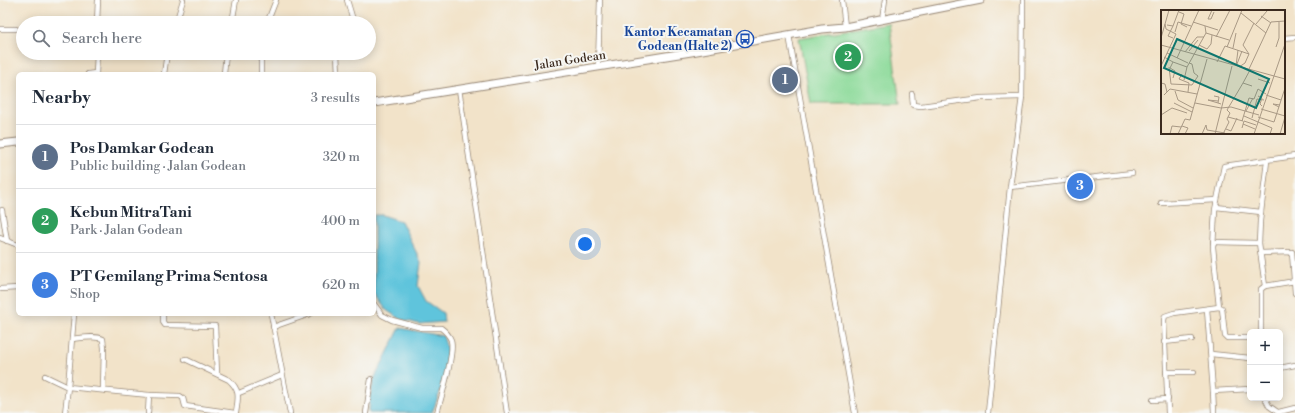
<!DOCTYPE html>
<meta charset="utf-8">
<style>
:root{--surface:#fff;--page:#f2f2f3;--text:#1f2937;--muted:#747a83;--line:#e0e1e3;--accent:#d93025}
body{margin:0;font-family:"Libre Bodoni",serif;background:var(--page);color:var(--text)}
.controls{position:absolute;right:12px;bottom:12px;display:grid;overflow:hidden;border-radius:6px;box-shadow:0 2px 10px #0003}
.controls button{width:36px;height:36px;display:grid;place-items:center;padding:0;border:0;border-bottom:1px solid var(--line);background:var(--surface);color:var(--text);font:20px sans-serif}
.you{position:absolute;left:585px;top:244px;width:14px;height:14px;margin:-10px;border:3px solid #fff;border-radius:50%;background:#1a73e8;box-shadow:0 0 0 6px #1a73e833}
.badge{display:grid;place-items:center;width:26px;height:26px;border-radius:50%;background:var(--accent);color:#fff;font-size:13px;font-weight:700}
.pin{position:absolute;translate:-50% -50%;border:2px solid #fff;box-shadow:0 1px 4px #0006}
.list{margin:0;padding:0;list-style:none}
h2{display:flex;justify-content:space-between;align-items:center;height:52px;margin:0;padding:0 16px;font-size:17px}
h2 small{font-size:13px;font-weight:400;color:var(--muted)}
.list li{display:grid;grid-template-columns:26px 1fr auto;gap:12px;align-items:center;box-sizing:border-box;height:64px;padding:0 16px;border-top:1px solid var(--line)}
.list b{display:block;font-size:15px;white-space:nowrap}
.list p{margin:0;font-size:13px;white-space:nowrap;color:var(--muted)}
.list em{font-size:13px;font-style:normal;color:var(--muted)}
.icon{flex:none;width:22px;height:22px;fill:none;stroke:currentColor;stroke-width:2;stroke-linecap:round;stroke-linejoin:round}
.map{position:relative;flex:none;width:1295px;height:413px;overflow:hidden}
.search{position:absolute;background:var(--surface);box-shadow:0 2px 10px #0003;left:16px;top:16px;width:360px;height:44px;display:flex;align-items:center;gap:10px;box-sizing:border-box;padding:0 14px;border-radius:22px;color:var(--muted);font-size:15px}
.panel{position:absolute;background:var(--surface);box-shadow:0 2px 10px #0003;left:16px;top:72px;width:360px;height:244px;border-radius:6px}
.map>svg:first-child{display:block}
.green{fill:#8bda99;stroke:#63825c}
.water{fill:#5fc4dc;stroke:#4d777d}
.lines{fill:none;stroke-linecap:round;stroke-linejoin:round}
.minor-casing{stroke:#968674;stroke-width:6}
.primary-casing{stroke:#968674;stroke-width:9}
.minor{stroke:#fff;stroke-width:4.5}
.primary{stroke:#fff;stroke-width:7}
.labels{text-anchor:middle;stroke-width:4;stroke-linejoin:round;paint-order:stroke}
.transit-label{font-size:12px;font-weight:bold;fill:#164399;stroke:#f6f6f2;text-anchor:end}
.street-label{font-size:12px;fill:#3b2a1e;stroke:#f6f6f2}
.inset-road{fill:none;stroke:#a99985;stroke-width:1}
.view{fill:#0f766e;fill-opacity:0.15;stroke:#0f766e;stroke-width:2}
.inset-edge{fill:none;stroke:#3b2a1e;stroke-width:2}
</style>
<div class="map">
<svg width="1295" height="413" viewBox="0 0 1295 413">
<rect width="100%" height="100%" fill="#f6f6f2"/>
<filter id="ink" filterUnits="userSpaceOnUse"><feTurbulence type="fractalNoise" baseFrequency=".025" numOctaves="2"/><feDisplacementMap in="SourceGraphic" scale="8" xChannelSelector="R" yChannelSelector="G"/><feConvolveMatrix kernelMatrix="1 2 1 2 8 2 1 2 1" color-interpolation-filters="sRGB"/></filter>
<filter id="wash" filterUnits="userSpaceOnUse"><feTurbulence type="fractalNoise" baseFrequency=".012" numOctaves="4" result="noise"/><feDisplacementMap in="SourceGraphic" scale="16" xChannelSelector="R" yChannelSelector="G"/><feGaussianBlur stdDeviation="0.9" result="paint"/><feColorMatrix in="noise" values="0 0 0 0 0 0 0 0 0 0 0 0 0 0 0 0 0 1.4 0 .05"/><feComposite in="paint" operator="in"/></filter>
<g filter="url(#wash)">
<rect width="100%" height="100%" fill="#f2e3c9"/>
<polygon class="green" points="889,23 900,104 811,104 799,38"/>
<g class="water">
<polygon points="374,215 382,215 401,221 421,262 418,286 426,301 443,313 444,322 419,324 400,319 386,310 374,293"/>
<polygon points="400,328 443,336 447,349 444,382 432,413 369,413 370,395 374,379"/>
</g>
</g>
<g filter="url(#ink)">
<g class="lines">
<defs>
<g id="minor">
<polyline points="347,0 353,20 350,23"/>
<polyline points="842,0 845,27"/>
<polyline points="1023,0 1022,97 1010,187 1132,173"/>
<polyline points="882,20 885,0"/>
<polyline points="97,23 98,0"/>
<polyline points="176,23 183,0"/>
<polyline points="232,23 236,0"/>
<polyline points="267,23 276,0"/>
<polyline points="0,29 16,29"/>
<polyline points="789,35 855,413"/>
<polyline points="1284,38 1295,37"/>
<polyline points="261,53 261,74"/>
<polyline points="337,53 338,74"/>
<polyline points="598,67 600,0"/>
<polyline points="88,74 96,73"/>
<polyline points="96,74 97,53"/>
<polyline points="164,74 167,53"/>
<polyline points="224,74 226,53"/>
<polyline points="459,89 507,413"/>
<polyline points="912,94 913,105 921,106 981,98 1022,97"/>
<polyline points="1161,203 1217,200"/>
<polyline points="1216,207 1261,212"/>
<polyline points="2,210 7,241"/>
<polyline points="0,238 18,245"/>
<polyline points="1213,242 1259,243 1265,286"/>
<polyline points="1259,243 1260,221 1267,161"/>
<polyline points="1261,253 1292,252 1295,293"/>
<polyline points="0,289 18,288"/>
<path d="M374,304L382,315L392,320L422,328H441C445,331 449,335 451,340C455,353 441,398 437,413"/>
<polyline points="1219,307 1213,247 1215,210 1224,166 1295,156"/>
<polyline points="1207,309 1213,391 1214,413"/>
<polyline points="74,314 68,387 149,395 148,413"/>
<polyline points="163,314 163,322 165,325 215,326 217,374"/>
<polyline points="271,314 290,413"/>
<polyline points="273,327 310,314"/>
<polyline points="1261,332 1261,289 1265,286 1295,281"/>
<path d="M72,339C81,338 95,335 103,339L104,348L103,390"/>
<polyline points="1164,342 1192,339"/>
<polyline points="1211,354 1250,358"/>
<path d="M185,359L229,380C241,391 238,398 236,413"/>
<polyline points="1280,368 1295,365"/>
<polyline points="1166,372 1194,372"/>
<polyline points="45,376 68,387 65,413"/>
<polyline points="1213,391 1250,389"/>
<polyline points="239,393 282,375"/>
<polyline points="149,395 180,396 183,398 185,406 235,413"/>
<polyline points="1265,398 1269,406 1279,413"/>
<polyline points="1153,400 1168,399"/>
<polyline points="1279,412 1295,408"/>
<polyline points="366,413 371,379"/>
<polyline points="988,413 1010,187"/>
<polyline points="1168,413 1164,320 1165,316 1174,313 1219,307 1222,308 1225,336 1227,338 1250,338"/>
</g>
<g id="primary">
<polyline points="374,103 691,52 822,29 845,27 981,0"/>
<polyline points="0,144 18,142"/>
</g>
</defs>
<use href="#minor" class="minor-casing"/>
<use href="#primary" class="primary-casing"/>
<use href="#minor" class="minor"/>
<use href="#primary" class="primary"/>
</g>
</g>
<defs>
<symbol id="bus-ring" viewBox="-11 -11 22 22"><circle r="9.5" fill="#f6f6f2" stroke="#1a4fb4" stroke-width="1.5"/><path d="M-5-6H5V4H4V6H2V4H-2V6H-4V4H-5ZM-3.5-4V0h7V-4ZM-3.5 1.2v1.5H-2V1.2ZM2 1.2v1.5H3.5V1.2Z" fill="#1a4fb4"/></symbol>
</defs>
<g fill-rule="evenodd">
<use href="#bus-ring" x="735" y="29" width="20" height="20"/>
</g>
<g class="labels">
<g class="transit-label">
<text x="732" y="36">Kantor Kecamatan<tspan x="732" dy="14">Godean (Halte 2)</tspan></text>
</g>
<g class="street-label">
<text transform="translate(570 60) rotate(-9)" y="4">Jalan Godean</text>
</g>
</g>
<g transform="translate(1161 10)">
<rect width="124" height="124" fill="#f2e3c9"/>
<path class="inset-road" d="M51,0L47,9H50L53,2M18,2L23,4L20,14L26,17M80,3L105,23M100,6L110,13M32,12L57,20M95,14L106,1M6,15L12,16L18,0M44,16L45,23L68,30M14,22L17,12L30,16M55,27L69,0M0,28L8,0M12,28L7,26L12,16M0,35L124,69M38,35L46,39L50,34L51,25M66,37L81,0M115,37L118,28V12M72,38L75,23M28,41L37,30M24,42L36,27H43M6,43L27,53M88,44L82,35L93,13M3,47L12,52L9,58L14,61L12,68M16,48L38,0M12,52L26,57L23,70M56,52L64,36L88,44M76,54L81,41M0,56L15,24L5,19L4,14M75,56L77,40M8,57L10,74L31,75L37,66L33,63L31,54L28,53M26,57L45,23M78,57L84,53L88,44M88,59L110,12L124,11M89,60L82,73L91,76M21,64L18,69L28,73L27,82M97,69L109,73M0,73L4,74L6,82M14,81L17,90L32,98M3,85L9,79L36,84M105,85L120,90M53,86L58,87L57,93L60,94M97,86L101,88L99,94L101,96M93,89L97,79L105,84M13,93L31,102M34,93L60,98L70,97L98,105M57,93L47,90L57,91M118,97L112,94L119,95M100,99L124,106M85,101L92,88M0,105L11,98L26,103M83,106L111,118L109,124M67,107L82,111M97,107L113,112L124,78M91,108L96,89L103,90M81,111L88,88L93,89M82,114L94,119M21,116L27,118L24,124M81,118L83,111L95,115M65,119L70,121L76,108M9,124L11,116L20,117M17,124L24,109L29,110L46,49M41,124L45,115L46,120L64,123M54,124L71,56M62,124L68,112L66,109L69,103L66,100L82,73M93,124L124,34M119,124L124,107"/>
<path class="view" d="M16,29L108,69L95,98L3,58Z"/>
<rect width="124" height="124" class="inset-edge"/>
</g>
</svg>
<div class="controls">
<button>+</button>
<button>−</button>
</div>
<div class="you"></div>
<div class="pin badge" style="left:785px;top:80px;background:#5c6f8a">1</div>
<div class="pin badge" style="left:848px;top:57px;background:#2e9e5b">2</div>
<div class="pin badge" style="left:1080px;top:186px;background:#3f7fe0">3</div>
<div class="search"><svg class="icon" aria-label="search" viewBox="0 0 24 24"><circle cx="10" cy="10" r="6"/><path d="M15 15l6 6"/></svg>Search here</div>
<section class="panel">
<h2>Nearby<small>3 results</small></h2>
<ul class="list">
<li><span class="badge" style="background:#5c6f8a">1</span><div><b>Pos Damkar Godean</b><p>Public building · Jalan Godean</p></div><em>320 m</em></li>
<li><span class="badge" style="background:#2e9e5b">2</span><div><b>Kebun MitraTani</b><p>Park · Jalan Godean</p></div><em>400 m</em></li>
<li><span class="badge" style="background:#3f7fe0">3</span><div><b>PT Gemilang Prima Sentosa</b><p>Shop</p></div><em>620 m</em></li>
</ul>
</section>
</div>
